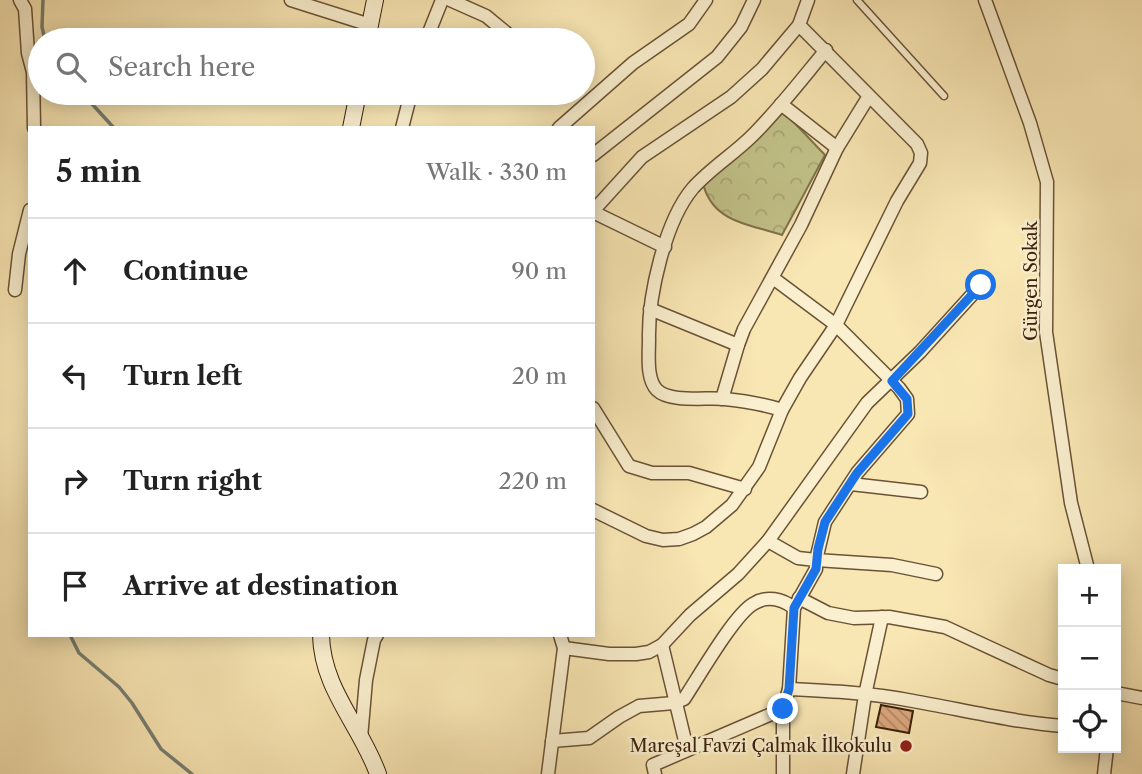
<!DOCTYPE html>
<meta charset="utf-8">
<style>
:root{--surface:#fff;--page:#f2f2f2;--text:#222;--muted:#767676;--line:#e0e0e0}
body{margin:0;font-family:"Libre Caslon Text",serif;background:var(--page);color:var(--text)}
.controls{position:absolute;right:21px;bottom:21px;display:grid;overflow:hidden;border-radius:0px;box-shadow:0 4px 18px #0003}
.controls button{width:63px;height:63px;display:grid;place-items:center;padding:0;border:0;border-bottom:2px solid var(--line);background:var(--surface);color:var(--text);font:35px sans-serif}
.stop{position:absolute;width:21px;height:21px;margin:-16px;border:5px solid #1a73e8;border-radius:50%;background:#fff}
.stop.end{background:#1a73e8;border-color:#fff;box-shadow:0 2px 7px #0008}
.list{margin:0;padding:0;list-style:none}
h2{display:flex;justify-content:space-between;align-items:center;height:91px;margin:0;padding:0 28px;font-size:30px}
h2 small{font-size:23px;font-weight:400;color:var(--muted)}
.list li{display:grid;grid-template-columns:46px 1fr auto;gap:21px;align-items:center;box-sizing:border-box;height:105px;padding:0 28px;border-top:2px solid var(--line)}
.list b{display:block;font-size:26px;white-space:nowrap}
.list em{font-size:23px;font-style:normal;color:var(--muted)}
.icon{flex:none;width:38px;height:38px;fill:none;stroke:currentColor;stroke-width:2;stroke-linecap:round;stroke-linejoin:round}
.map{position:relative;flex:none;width:1142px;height:774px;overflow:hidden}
.search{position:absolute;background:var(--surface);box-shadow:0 4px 18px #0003;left:28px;top:28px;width:567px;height:77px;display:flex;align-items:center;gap:18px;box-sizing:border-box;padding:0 24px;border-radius:38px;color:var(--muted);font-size:26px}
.panel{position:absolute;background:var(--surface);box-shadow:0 4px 18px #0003;left:28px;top:126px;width:567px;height:511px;border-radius:0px}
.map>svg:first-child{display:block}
.park{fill:url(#park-crowns);stroke:#7e724b;stroke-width:2}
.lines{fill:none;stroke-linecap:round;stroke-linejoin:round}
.stream{stroke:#777f71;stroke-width:3.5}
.building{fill:url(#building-back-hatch);stroke:#3b210d;stroke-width:2}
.lane-casing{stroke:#6a5236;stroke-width:9}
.street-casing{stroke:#6a5236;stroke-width:15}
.secondary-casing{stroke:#3b210d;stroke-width:18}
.lane{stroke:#faefce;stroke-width:6}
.street{stroke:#faefce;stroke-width:12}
.secondary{stroke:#faefce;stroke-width:16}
.route{stroke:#1a73e8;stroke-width:9}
.poi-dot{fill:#8f2418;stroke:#faefce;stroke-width:2.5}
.labels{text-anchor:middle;stroke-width:5;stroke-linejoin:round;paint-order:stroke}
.street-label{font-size:18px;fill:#3b210d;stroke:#faefce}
.poi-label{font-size:18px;fill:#3b210d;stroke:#faefce;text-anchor:end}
</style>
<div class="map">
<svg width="1142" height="774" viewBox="0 0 1142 774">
<defs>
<pattern id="park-crowns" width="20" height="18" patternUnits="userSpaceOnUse" patternTransform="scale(1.75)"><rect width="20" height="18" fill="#c2c389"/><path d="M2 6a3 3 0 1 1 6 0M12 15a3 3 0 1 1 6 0" fill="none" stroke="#a8a775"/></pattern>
<pattern id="building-back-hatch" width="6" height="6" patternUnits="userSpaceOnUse" patternTransform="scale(1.75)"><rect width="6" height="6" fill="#dba77e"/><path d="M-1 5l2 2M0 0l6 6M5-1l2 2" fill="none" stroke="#b38866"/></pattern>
</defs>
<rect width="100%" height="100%" fill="#f8e6b3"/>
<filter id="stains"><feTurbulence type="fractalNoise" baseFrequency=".00286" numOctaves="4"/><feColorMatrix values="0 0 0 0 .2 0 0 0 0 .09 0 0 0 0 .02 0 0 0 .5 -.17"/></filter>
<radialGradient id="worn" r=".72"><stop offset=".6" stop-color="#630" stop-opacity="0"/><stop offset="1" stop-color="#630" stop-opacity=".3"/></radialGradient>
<path class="park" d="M784,112L825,155L782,235C746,223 710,222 702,179Z"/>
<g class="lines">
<g class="stream">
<polyline points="43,0 42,27 45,40"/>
<polyline points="82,93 114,128"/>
<polyline points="70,635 79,653 119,687 132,703 161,749 192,774"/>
</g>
</g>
<polygon class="building" points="881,705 913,711 909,733 876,727"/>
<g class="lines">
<defs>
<polyline id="lane" points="857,0 944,96"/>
<g id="street">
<polyline points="20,0 25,9 28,53 33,72 34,128"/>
<polyline points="291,0 370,25"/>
<polyline points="450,0 486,16 515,40"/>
<polyline points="985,0 1030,123 1047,182 1046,332 1071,503 1088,569"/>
<polyline points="426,40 442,0"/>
<polyline points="781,104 837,148"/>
<polyline points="402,128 411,93"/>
<polyline points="559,128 633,63 689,24 706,0"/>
<polyline points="593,155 717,57 741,27 754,0"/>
<polyline points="593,211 642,157 731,97 762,69 799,25 808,0"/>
<polyline points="593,212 665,247"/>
<polyline points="773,278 836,325 899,388 907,399 908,414 857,473 825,522 816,560 892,565 936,574"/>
<polyline points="15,290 19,254 30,210"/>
<polyline points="650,309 738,345"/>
<polyline points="722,399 738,345 744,329 801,225 837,148 869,96"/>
<polyline points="593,408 629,466 652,473 689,473 745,489"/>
<path d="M782,410C763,404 744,401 725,399C707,397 670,403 657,390C646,379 649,354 649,339C648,296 665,221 693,188C711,168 734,154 753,135C779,109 802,79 826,50"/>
<polyline points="851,484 921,492"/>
<polyline points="593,510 646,536 663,540 679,539 693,534 706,527 732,505 759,467 782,410 800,378 836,325 897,201 920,163 921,153 917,144 799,25"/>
<polyline points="768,541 798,558 816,560 816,569 794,608 789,689 783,709 783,774"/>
<polyline points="799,598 828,613 854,618 889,617 945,627 1049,675 1063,679"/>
<polyline points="662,645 687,749"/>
<polyline points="564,648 609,654 636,654 649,652 662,645 690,615 738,574 768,541 867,403 920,352 981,285"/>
<path d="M789,689C830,691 872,693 913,701C964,710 1012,722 1063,726"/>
<polyline points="1116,693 1142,698"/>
<polyline points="361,738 366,680 374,640 377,635"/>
<path d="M552,741L589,738L619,717L639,706L674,703L684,699C698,678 734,615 753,604C767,595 782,599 794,608"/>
<polyline points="548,774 564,648 560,635"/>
<polyline points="655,774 653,765 783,709"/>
<polyline points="853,774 865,695 882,617"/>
<polyline points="1104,774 1107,748"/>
</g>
<g id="secondary">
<polyline points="367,40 375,0"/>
<polyline points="351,128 358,93"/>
<path d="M321,635C322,689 361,726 378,774"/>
</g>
</defs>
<use href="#lane" class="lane-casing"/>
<use href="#street" class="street-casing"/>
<use href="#secondary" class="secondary-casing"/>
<use href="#lane" class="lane"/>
<use href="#street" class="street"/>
<use href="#secondary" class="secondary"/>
</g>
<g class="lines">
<polyline class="route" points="783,709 789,689 794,608 816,569 818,549 825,522 857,473 908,414 907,399 892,381 981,285"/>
</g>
<circle class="poi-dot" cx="906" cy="746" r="7"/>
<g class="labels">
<g class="street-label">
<text transform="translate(1031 281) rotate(-90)" y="6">Gürgen Sokak</text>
</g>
<g class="poi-label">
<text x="892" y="752">Mareşal Favzi Çalmak İlkokulu</text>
</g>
</g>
<rect width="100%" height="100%" filter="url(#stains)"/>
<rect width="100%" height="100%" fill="url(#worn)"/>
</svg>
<div class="controls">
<button>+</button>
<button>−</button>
<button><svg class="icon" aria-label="locate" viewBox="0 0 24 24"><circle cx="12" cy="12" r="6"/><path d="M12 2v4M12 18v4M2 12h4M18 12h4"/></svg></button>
</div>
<div class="stop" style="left:981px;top:285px"></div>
<div class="stop end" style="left:783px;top:709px"></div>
<div class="search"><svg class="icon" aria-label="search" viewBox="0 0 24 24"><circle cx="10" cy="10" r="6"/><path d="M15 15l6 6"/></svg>Search here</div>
<section class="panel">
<h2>5 min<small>Walk · 330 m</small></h2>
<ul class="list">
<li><svg class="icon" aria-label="ahead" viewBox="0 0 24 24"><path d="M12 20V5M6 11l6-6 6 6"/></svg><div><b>Continue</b></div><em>90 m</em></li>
<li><svg class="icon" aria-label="left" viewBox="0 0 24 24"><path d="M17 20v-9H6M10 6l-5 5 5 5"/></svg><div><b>Turn left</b></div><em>20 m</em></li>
<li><svg class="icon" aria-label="right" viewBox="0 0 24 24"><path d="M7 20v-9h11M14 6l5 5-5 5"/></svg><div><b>Turn right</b></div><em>220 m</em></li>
<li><svg class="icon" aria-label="arrive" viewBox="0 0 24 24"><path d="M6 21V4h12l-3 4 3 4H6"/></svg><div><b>Arrive at destination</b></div></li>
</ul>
</section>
</div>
